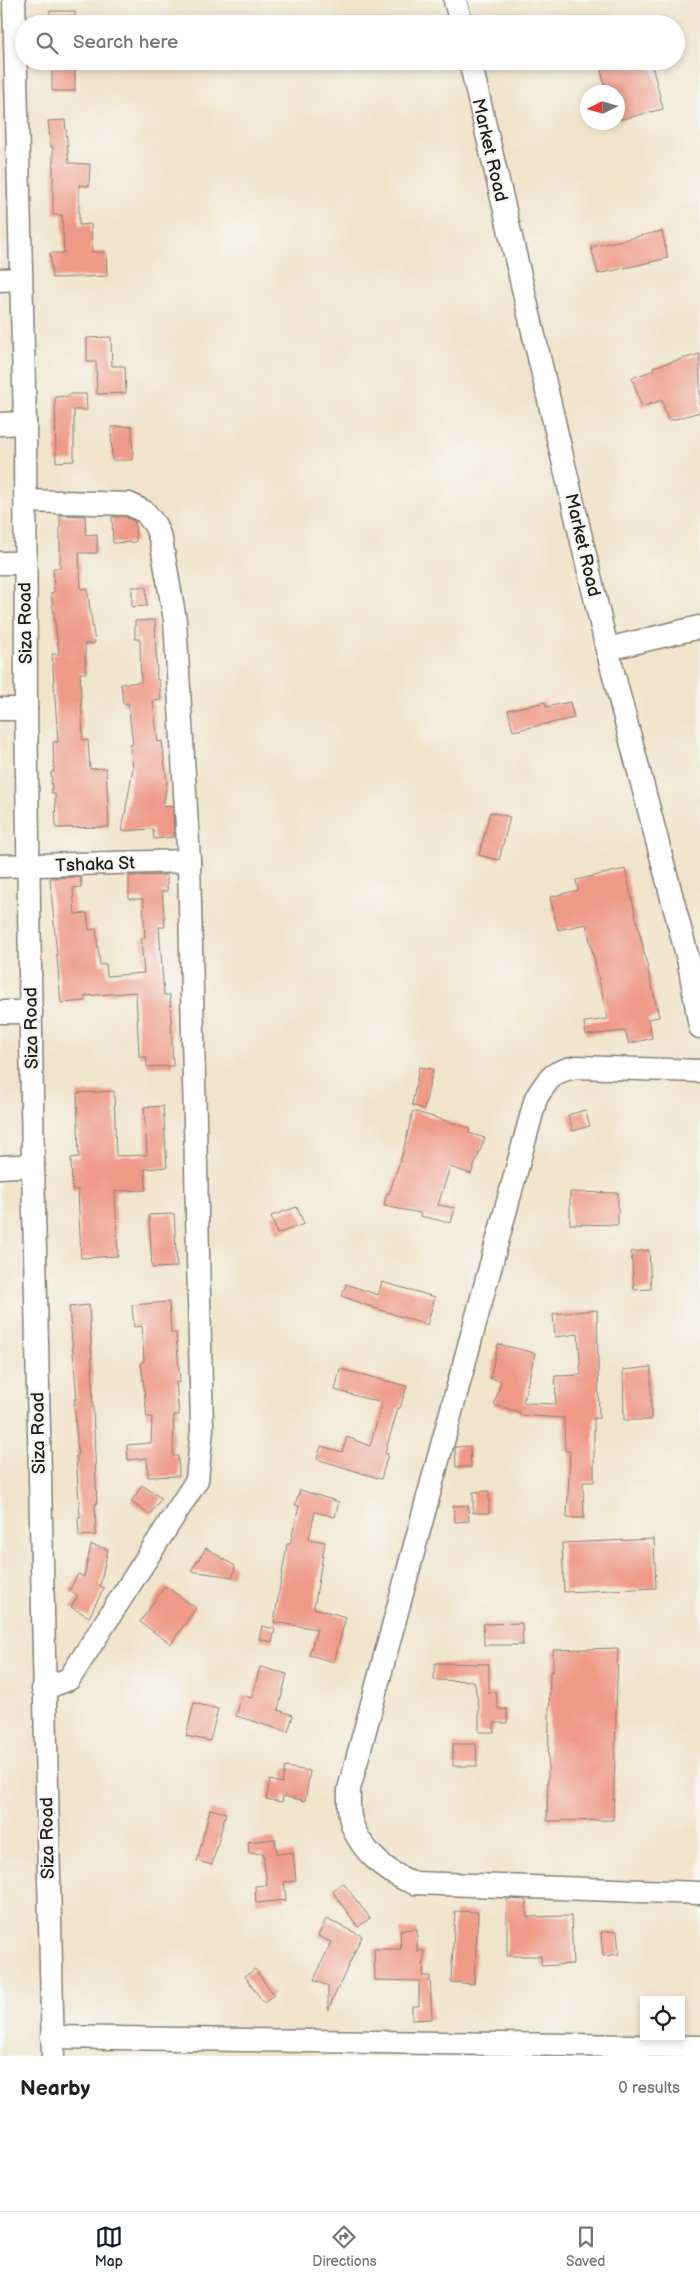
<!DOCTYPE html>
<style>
:root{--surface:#fff;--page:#f6f6f6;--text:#202124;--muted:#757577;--line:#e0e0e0;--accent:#111827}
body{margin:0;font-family:"Balsamiq Sans",sans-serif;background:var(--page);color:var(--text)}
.controls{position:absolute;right:15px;bottom:15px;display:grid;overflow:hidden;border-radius:0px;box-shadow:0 2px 8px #0003}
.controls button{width:45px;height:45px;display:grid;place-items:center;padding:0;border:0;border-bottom:1px solid var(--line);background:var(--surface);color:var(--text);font:25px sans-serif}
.compass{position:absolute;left:580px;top:85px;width:45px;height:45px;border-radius:50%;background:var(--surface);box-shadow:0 2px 8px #0003;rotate:265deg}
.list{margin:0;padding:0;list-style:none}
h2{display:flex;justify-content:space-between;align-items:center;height:65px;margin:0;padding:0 20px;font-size:21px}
h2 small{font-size:16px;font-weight:400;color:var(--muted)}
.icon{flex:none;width:28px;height:28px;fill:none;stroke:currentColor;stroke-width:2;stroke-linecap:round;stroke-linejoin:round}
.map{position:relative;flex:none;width:700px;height:2056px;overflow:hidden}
.search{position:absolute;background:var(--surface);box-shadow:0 2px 8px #0003;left:15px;right:15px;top:15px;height:55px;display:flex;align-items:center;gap:12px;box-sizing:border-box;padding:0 18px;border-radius:28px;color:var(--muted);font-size:19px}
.sheet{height:155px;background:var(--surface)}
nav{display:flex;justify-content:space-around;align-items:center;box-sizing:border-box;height:70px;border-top:1px solid var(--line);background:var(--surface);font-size:14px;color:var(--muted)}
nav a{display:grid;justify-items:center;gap:2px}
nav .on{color:var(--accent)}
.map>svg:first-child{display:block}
.building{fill:#ef9a87}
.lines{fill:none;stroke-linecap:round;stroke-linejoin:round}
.minor-casing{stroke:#868074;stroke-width:25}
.minor{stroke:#fff;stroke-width:22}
.labels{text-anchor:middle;stroke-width:4;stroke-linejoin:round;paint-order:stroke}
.street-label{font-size:18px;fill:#1c1c1c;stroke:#f6f6f2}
</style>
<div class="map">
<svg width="700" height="2056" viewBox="0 0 700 2056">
<rect width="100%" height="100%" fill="#f6f6f2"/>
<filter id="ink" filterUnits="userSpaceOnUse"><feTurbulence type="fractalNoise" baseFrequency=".02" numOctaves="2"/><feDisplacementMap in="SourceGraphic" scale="10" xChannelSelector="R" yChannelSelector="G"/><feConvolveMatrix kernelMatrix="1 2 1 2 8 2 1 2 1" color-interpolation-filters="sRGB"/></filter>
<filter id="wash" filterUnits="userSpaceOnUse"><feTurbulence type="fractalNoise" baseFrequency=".0096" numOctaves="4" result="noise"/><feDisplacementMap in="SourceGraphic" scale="20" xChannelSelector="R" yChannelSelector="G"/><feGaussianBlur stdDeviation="1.12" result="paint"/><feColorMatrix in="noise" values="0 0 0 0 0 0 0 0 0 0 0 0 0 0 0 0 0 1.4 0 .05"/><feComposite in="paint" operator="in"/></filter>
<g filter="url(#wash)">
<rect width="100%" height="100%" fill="#f1e4cc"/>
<g id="blocks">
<g class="building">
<rect x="50" y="11" width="25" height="13"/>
<polygon points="599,61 651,61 663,109 618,120 618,92 606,92"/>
<polygon points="52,65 75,66 75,91 52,91"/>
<polygon points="65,120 69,163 90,164 89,186 79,185 79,225 91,224 92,252 106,252 107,276 52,278 50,253 64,253 62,215 53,215 53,147 51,147 48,121"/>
<polygon points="662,231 668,258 598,274 591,247"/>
<polygon points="111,337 112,366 125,366 126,393 97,394 96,362 87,362 87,338"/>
<polygon points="700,354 700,412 668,421 662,400 642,407 632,378 654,370 653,367"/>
<polygon points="69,394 86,394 87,410 74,410 74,461 56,462 55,397 69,396"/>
<polygon points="132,426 133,460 112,460 111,427"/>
<polygon points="60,515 85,516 86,535 97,534 97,553 79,553 81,589 87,588 95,643 85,644 86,673 80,673 83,740 88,740 90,769 106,768 109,827 56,828 55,794 52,794 51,772 54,772 53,742 58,742 52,654 59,654 51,593 54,592 53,568 60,568"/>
<polygon points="112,517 126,517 135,522 136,542 113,543"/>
<polygon points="132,587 146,587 147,606 132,607"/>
<polygon points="155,620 157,680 159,680 161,700 153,701 158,742 162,741 167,783 163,807 173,806 174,837 154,839 153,829 122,831 133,768 130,745 133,744 128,703 123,704 121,684 141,682 140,639 135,639 135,621"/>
<polygon points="545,702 546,707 570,702 574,718 513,731 508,710"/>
<polygon points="490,812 510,817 499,860 479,855"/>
<polygon points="625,869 659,1017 648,1019 652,1038 629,1044 625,1031 586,1035 584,1022 608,1019 586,924 558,930 550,897 578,890 576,880"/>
<polygon points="167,875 167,891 162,891 165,927 159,927 164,995 170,995 173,1066 147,1067 147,1057 139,1057 136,992 85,996 85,1001 61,1003 50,878 81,877 81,887 73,888 75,914 87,913 89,930 96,929 100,965 106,964 107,976 144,973 141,939 145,938 143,899 129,899 129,876"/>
<polygon points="419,1067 433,1069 424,1109 412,1105"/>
<polygon points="114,1091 116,1156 147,1155 144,1107 163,1106 167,1167 145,1169 146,1190 115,1191 118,1256 81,1258 78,1190 72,1190 71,1158 79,1157 77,1093"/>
<polygon points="585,1110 590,1126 573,1131 568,1115"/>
<polygon points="413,1111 470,1128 469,1133 485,1138 471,1174 450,1167 438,1205 455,1208 451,1223 420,1216 420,1213 384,1206 387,1193 389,1194 403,1152"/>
<polygon points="570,1192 618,1193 618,1225 570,1224"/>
<polygon points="297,1207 304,1224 277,1234 271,1216"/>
<polygon points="174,1214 177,1267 152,1268 149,1215"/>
<polygon points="649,1250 651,1289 634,1290 631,1252"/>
<polygon points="382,1282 435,1297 427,1325 374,1308 342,1296 346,1284 378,1295"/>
<polygon points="169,1302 171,1333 176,1333 180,1382 176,1382 179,1415 174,1415 173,1456 178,1456 179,1476 148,1477 147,1458 128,1460 127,1445 151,1443 152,1417 147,1417 141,1362 144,1361 142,1326 134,1327 132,1305"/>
<polygon points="89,1305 93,1384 92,1384 97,1504 95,1504 96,1535 79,1536 78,1517 80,1517 76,1456 78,1456 74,1399 77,1399 69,1307"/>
<polygon points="597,1310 599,1418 594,1418 594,1482 583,1482 584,1518 567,1518 570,1451 565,1451 564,1418 519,1415 520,1412 494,1405 501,1381 490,1378 498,1344 535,1353 523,1403 556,1404 555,1376 581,1375 578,1334 555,1337 553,1314"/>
<polygon points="651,1367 651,1420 624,1420 623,1370"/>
<polygon points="340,1369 407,1386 400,1408 398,1408 385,1453 388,1454 381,1479 317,1459 321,1446 342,1452 347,1437 370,1446 382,1403 335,1390"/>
<polygon points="470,1446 471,1467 456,1467 455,1447"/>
<polygon points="142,1485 161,1498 150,1515 131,1502"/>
<polygon points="300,1490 339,1502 335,1517 315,1512 309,1539 325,1542 314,1608 346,1617 334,1662 309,1655 317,1629 274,1622 287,1544 290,1544 299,1506 295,1505"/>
<polygon points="489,1491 489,1513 473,1513 473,1492"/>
<polygon points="468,1505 469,1521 455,1522 453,1506"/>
<polygon points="654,1539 656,1588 564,1592 562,1543"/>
<polygon points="91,1545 108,1549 100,1586 104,1588 89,1617 71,1607 78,1596 69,1591 78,1574 84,1577"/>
<polygon points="206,1548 235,1566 233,1577 191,1571"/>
<polygon points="165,1586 196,1608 171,1644 140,1622"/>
<polygon points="522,1623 523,1645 484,1645 483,1624"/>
<polygon points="262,1626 275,1629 272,1642 259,1639"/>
<polygon points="618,1648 613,1820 547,1821 550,1671 553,1672 553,1650"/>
<polygon points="435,1663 489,1664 489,1693 496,1692 498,1709 507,1709 507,1723 494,1723 494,1732 479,1732 479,1708 474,1681 434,1680"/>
<polygon points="260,1667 287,1674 278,1710 293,1715 288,1732 236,1716 242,1695 252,1698"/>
<polygon points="194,1703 218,1709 210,1741 186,1736"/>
<polygon points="453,1744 476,1744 477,1766 453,1766"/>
<polygon points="285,1767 310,1771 305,1801 283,1796 282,1802 266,1799 270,1780 282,1783"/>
<polygon points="210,1809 226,1813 212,1865 197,1861"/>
<polygon points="275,1839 277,1854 293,1852 296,1881 284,1882 286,1900 256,1903 255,1886 267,1885 263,1853 249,1854 248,1842"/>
<polygon points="343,1883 370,1918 358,1927 332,1891"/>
<polygon points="507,1899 526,1900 527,1917 571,1916 573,1964 541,1966 541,1956 507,1956"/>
<polygon points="455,1911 478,1912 474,1984 451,1982"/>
<polygon points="326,1919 362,1936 328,2010 328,1986 314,1980 331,1942 318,1936"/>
<polygon points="417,1929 417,1950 424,1951 423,1976 430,1976 432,2019 412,2020 412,2006 419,2006 419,1981 375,1980 374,1949 401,1949 400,1930"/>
<polygon points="617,1931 619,1954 603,1956 601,1932"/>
<polygon points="255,1969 274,1995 264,2003 245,1976"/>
</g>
</g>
</g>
<g filter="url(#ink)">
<use href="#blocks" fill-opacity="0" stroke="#868074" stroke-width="1"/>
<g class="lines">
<defs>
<g id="minor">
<polyline points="14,0 25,423 26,709 33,1165 53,2056"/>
<polyline points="455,0 461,24"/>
<polyline points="470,61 607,649 689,963 700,1027"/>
<polyline points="0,280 20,279"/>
<polyline points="0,424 25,423"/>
<polyline points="26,501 129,504 145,512 155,525 161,540 175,620 189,861 202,1429 197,1480 69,1679 43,1689"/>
<polyline points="0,563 25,563"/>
<polyline points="607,649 700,627"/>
<polyline points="0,709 26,709"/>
<polyline points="0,866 189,861"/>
<polyline points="0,1012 31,1012"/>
<path d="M700,1071L577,1067C552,1071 549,1078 536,1098L349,1789C349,1800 348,1810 351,1821C359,1849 387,1874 414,1883L700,1893"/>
<polyline points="0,1167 33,1165"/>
<polyline points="52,2037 700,2047"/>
</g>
</defs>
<use href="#minor" class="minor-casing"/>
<use href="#minor" class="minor"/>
</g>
</g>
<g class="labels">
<g class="street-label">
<text transform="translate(490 150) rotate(77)" y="6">Market Road</text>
<text transform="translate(583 545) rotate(77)" y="6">Market Road</text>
<text transform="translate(25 623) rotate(-91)" y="6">Siza Road</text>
<text transform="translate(95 864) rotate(-2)" y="6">Tshaka St</text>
<text transform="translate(31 1028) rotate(-91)" y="6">Siza Road</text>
<text transform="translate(38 1433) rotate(-91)" y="6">Siza Road</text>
<text transform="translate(47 1838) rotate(-91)" y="6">Siza Road</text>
</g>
</g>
</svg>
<div class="controls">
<button><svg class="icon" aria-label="locate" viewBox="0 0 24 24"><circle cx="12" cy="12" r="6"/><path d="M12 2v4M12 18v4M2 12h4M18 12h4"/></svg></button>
</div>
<svg class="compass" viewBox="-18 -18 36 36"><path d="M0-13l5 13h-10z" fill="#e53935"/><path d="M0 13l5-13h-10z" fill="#757577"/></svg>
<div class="search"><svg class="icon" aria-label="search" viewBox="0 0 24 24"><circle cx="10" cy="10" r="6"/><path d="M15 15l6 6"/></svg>Search here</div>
</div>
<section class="sheet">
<h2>Nearby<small>0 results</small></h2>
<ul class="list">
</ul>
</section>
<nav>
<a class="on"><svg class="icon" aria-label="map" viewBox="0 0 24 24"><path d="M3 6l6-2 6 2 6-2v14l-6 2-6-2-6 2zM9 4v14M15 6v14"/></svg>Map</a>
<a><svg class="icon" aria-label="directions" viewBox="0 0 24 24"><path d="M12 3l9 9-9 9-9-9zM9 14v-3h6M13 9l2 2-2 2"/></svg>Directions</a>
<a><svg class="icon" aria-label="saved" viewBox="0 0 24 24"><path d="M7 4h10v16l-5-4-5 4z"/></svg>Saved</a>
</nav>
